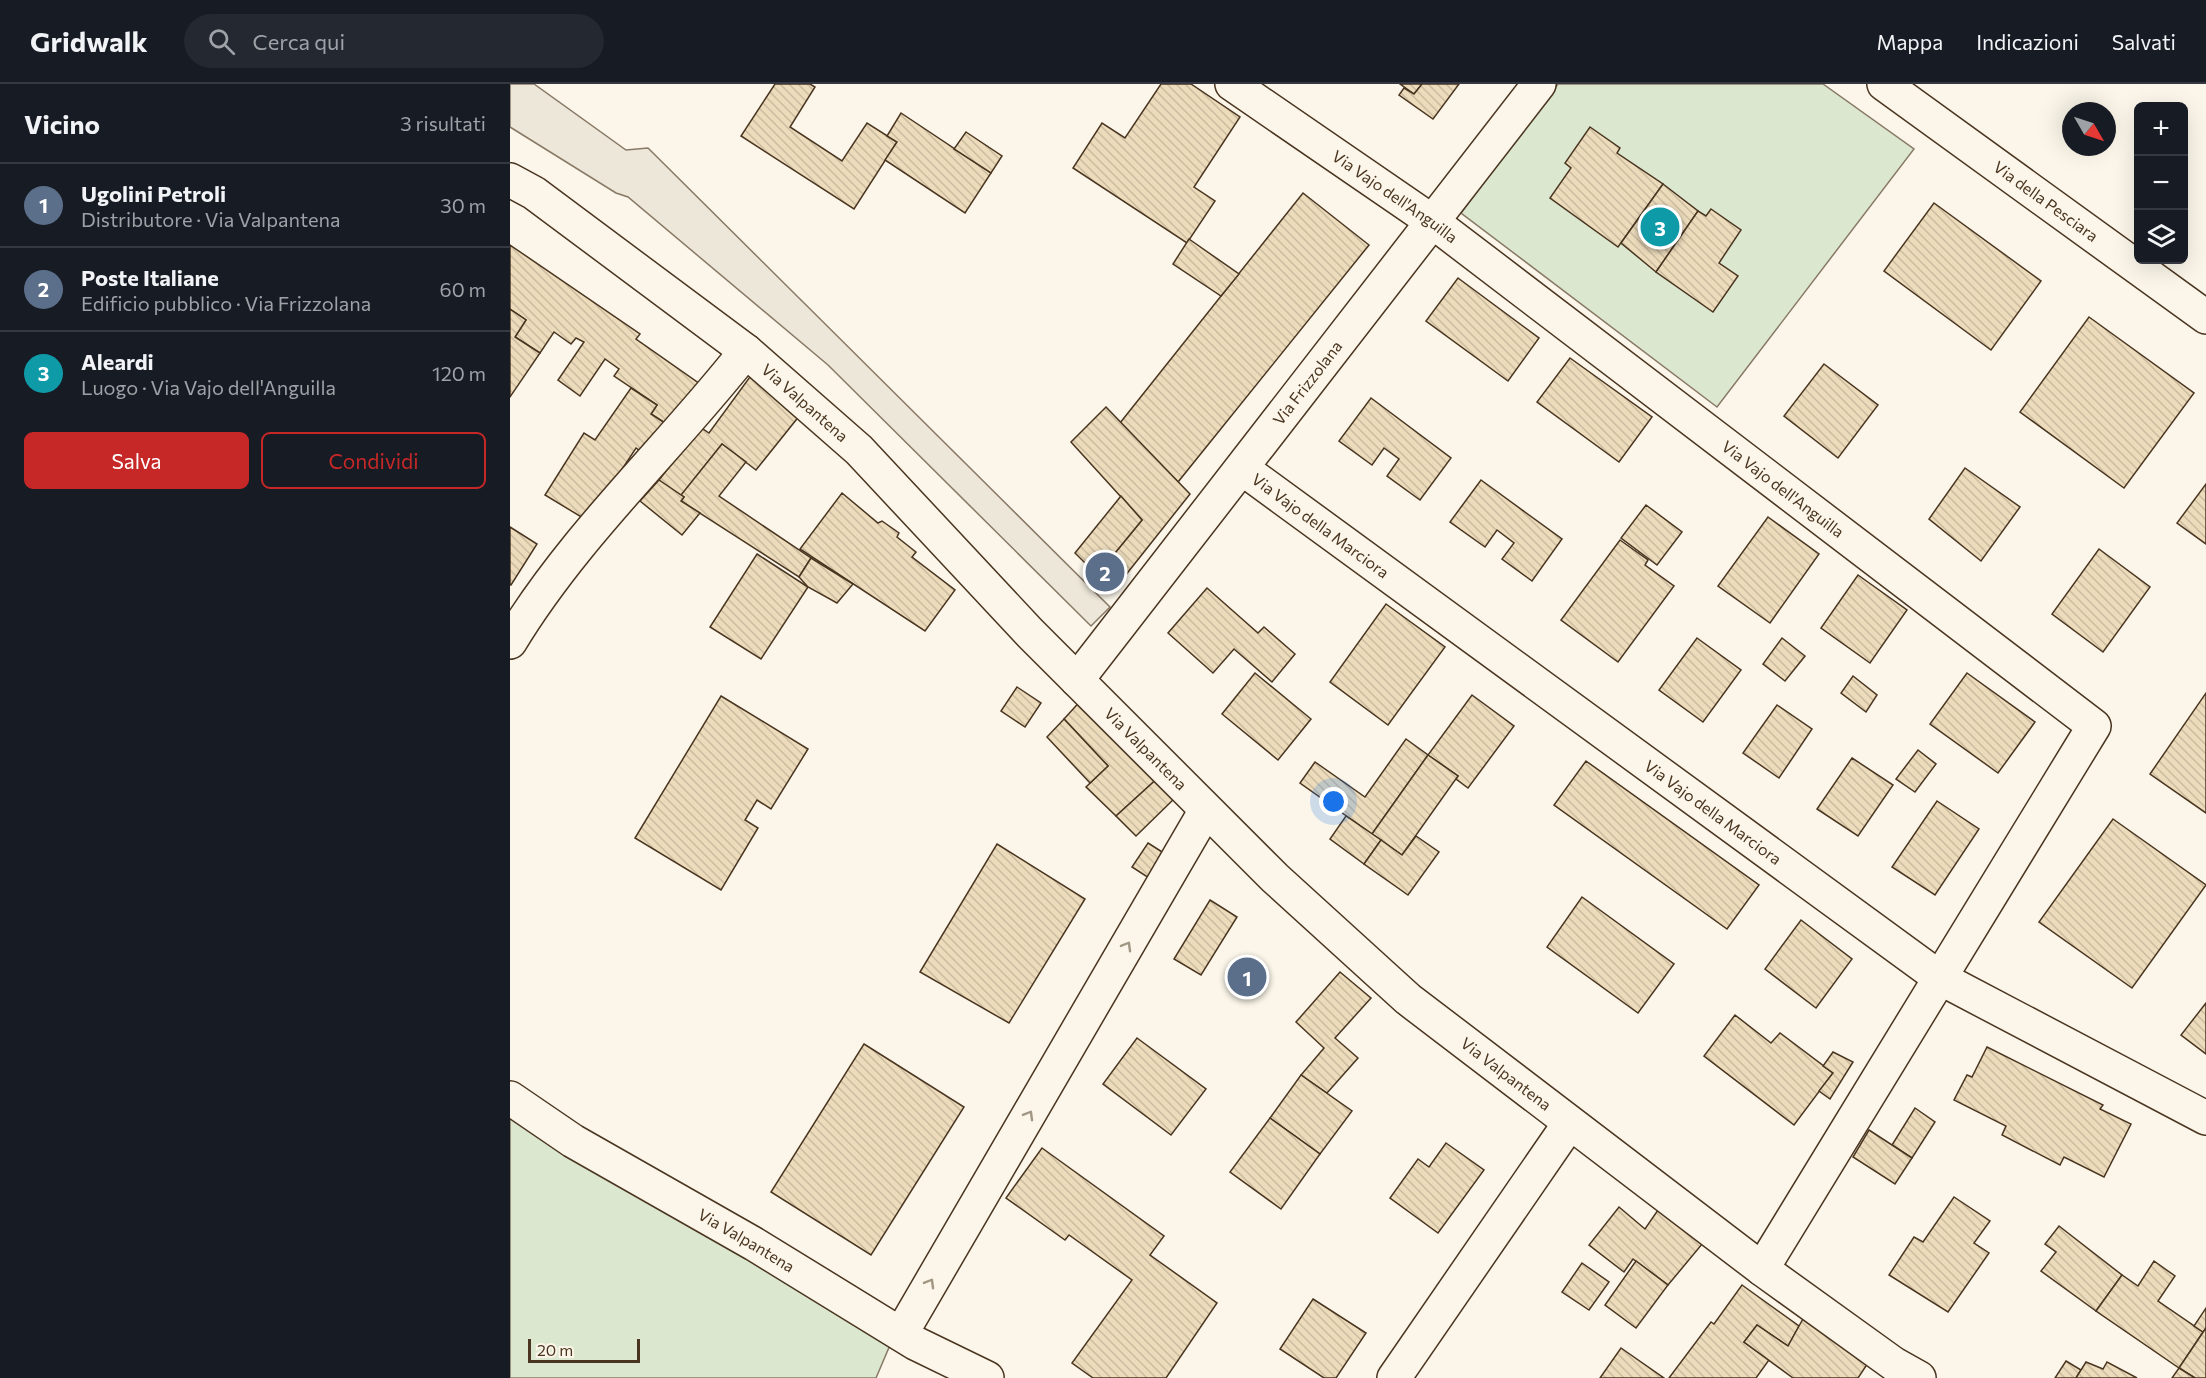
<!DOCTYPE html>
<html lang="it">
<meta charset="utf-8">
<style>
:root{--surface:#171b24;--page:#242831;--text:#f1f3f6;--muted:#9ea1a6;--line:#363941;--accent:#c62828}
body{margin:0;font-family:Commissioner,sans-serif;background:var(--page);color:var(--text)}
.controls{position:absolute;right:18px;top:18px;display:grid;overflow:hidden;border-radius:9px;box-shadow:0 6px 24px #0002}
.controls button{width:54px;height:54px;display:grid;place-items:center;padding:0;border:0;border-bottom:2px solid var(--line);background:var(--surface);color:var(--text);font:30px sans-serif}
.compass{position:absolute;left:1552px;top:18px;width:54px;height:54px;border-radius:50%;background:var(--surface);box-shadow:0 6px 24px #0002;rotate:129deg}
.scale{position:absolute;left:18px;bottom:15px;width:112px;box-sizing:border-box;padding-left:6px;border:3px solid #4a3520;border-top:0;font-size:16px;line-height:21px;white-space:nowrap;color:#4a3520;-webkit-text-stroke:4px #fbf6e9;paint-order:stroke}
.you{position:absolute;left:824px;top:718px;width:21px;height:21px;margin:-15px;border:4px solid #fff;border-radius:50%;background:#1a73e8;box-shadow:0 0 0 9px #1a73e833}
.badge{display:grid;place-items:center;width:39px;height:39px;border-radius:50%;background:var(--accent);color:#fff;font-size:20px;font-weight:700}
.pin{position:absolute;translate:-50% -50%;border:3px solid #fff;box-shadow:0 2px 6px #0006}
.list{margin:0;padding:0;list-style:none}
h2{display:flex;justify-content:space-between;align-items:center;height:78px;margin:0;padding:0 24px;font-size:26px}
h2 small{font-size:20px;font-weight:400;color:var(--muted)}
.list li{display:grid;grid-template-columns:39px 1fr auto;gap:18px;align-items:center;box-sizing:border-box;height:84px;padding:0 24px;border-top:2px solid var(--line)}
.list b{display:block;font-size:22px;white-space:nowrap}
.list p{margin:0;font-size:20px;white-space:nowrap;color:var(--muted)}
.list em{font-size:20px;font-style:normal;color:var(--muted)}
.actions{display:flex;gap:12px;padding:18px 24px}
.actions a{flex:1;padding:14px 0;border:2px solid var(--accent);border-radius:9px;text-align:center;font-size:21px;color:var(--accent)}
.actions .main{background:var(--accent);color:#fff}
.icon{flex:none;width:33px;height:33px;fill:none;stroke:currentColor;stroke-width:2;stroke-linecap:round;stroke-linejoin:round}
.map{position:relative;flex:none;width:1696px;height:1294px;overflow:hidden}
header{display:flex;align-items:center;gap:36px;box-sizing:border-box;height:84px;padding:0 30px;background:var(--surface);border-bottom:2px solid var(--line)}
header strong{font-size:28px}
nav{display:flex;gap:33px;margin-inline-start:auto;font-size:21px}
.search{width:420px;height:54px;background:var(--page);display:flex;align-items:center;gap:15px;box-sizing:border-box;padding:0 21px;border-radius:33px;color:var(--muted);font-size:22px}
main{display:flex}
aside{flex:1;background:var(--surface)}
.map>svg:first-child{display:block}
.green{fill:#dce7d0;stroke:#887966;stroke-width:1.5}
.parking{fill:#ede7d9;stroke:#887966;stroke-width:1.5}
.building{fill:url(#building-back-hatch);stroke:#4a3520;stroke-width:1.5}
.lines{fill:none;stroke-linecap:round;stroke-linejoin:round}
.minor-casing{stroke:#4a3520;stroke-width:36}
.tertiary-casing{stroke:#4a3520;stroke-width:36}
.minor{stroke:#fbf6e9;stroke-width:33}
.tertiary{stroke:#fbf6e9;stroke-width:33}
.oneway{stroke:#a29684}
.labels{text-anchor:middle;stroke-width:4.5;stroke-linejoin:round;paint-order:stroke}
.street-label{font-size:16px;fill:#4a3520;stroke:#fbf6e9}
</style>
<header>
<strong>Gridwalk</strong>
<div class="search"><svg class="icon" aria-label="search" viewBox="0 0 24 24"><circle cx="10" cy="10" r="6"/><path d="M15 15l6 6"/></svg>Cerca qui</div>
<nav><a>Mappa</a><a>Indicazioni</a><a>Salvati</a></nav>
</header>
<main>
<aside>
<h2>Vicino<small>3 risultati</small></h2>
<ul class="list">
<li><span class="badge" style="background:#5c6f8a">1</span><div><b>Ugolini Petroli</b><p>Distributore · Via Valpantena</p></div><em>30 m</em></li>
<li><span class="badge" style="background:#5c6f8a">2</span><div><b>Poste Italiane</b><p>Edificio pubblico · Via Frizzolana</p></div><em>60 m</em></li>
<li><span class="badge" style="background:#0f9aa8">3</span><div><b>Aleardi</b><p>Luogo · Via Vajo dell'Anguilla</p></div><em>120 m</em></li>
</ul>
<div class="actions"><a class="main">Salva</a><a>Condividi</a></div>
</aside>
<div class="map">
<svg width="1696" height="1294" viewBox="0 0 1696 1294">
<defs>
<pattern id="building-back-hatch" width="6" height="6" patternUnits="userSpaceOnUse" patternTransform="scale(1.5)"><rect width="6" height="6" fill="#ecdcbc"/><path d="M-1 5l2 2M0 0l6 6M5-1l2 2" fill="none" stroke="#ccbda1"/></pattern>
</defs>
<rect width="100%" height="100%" fill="#fbf6e9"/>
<g class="green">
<polygon points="1048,0 1313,0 1404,65 1207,323 951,129"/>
<polygon points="0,1025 383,1254 366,1294 0,1294"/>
</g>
<polygon class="parking" points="0,0 24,0 116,66 138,64 600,523 581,542 318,281 118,113 106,109 0,43"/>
<g class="building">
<polygon points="265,0 300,0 305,3 280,43 332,77 357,39 387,58 344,125 231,52"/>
<polygon points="651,0 681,0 730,33 684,103 705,117 677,159 563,84 592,39 615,54"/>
<polygon points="890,0 912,0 904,10"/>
<polygon points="912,0 949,0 923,35 889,11 894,4 904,10"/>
<polygon points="391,29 481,89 455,129 375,76 387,58 377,52"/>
<polygon points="1080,43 1110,64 1107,69 1153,100 1108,163 1040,114 1061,84 1055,79"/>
<polygon points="456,48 492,72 481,89 444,65"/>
<polygon points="1153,100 1188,127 1146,188 1111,159"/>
<polygon points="793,109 859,161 668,398 610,339"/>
<polygon points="1424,119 1531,197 1481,266 1374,187"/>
<polygon points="1201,125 1231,146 1209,179 1228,192 1203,228 1146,188 1188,127 1196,132"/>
<polygon points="679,155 729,190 711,212 663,180"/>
<polygon points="0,161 130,250 126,255 190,300 161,343 141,330 147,321 104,292 109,285 95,275 70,312 48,296 74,258 66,254 61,260 44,248 30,269 5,253 16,236 0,225"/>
<polygon points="948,194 1029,254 998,297 916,237"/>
<polygon points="0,225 16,236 5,253 30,269 0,313"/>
<polygon points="1579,233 1684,309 1614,404 1510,328"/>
<polygon points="1060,274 1142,333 1109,378 1027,318"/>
<polygon points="1314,280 1368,321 1328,374 1274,332"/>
<polygon points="245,286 294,326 246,386 212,360 170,413 149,396 190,343 199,349"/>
<polygon points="121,304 147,321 141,330 161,343 140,374 126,364 78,437 35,411 74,349 85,356"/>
<polygon points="861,314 941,374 910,416 877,392 889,375 874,364 862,381 829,357"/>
<polygon points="596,323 680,410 603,507 587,491 632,436 561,358"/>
<polygon points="212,360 236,378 209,412 301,474 289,493 171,417 174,413 171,411"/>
<polygon points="1455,384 1510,423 1471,477 1419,435"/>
<polygon points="149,396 174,413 171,417 190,429 172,451 130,417"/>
<polygon points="971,396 1052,455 1022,497 992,475 1004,459 987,446 975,463 940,438"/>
<polygon points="1696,400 1696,460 1667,439"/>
<polygon points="332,409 368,439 372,437 389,449 387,453 406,468 402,473 445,506 415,547 290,465"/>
<polygon points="611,412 632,436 587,491 565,469"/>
<polygon points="1136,421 1172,448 1147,481 1111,454"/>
<polygon points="1258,433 1309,470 1260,539 1208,502"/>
<polygon points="0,443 27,460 1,501 0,501"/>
<polygon points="1110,456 1138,476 1135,481 1164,502 1108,578 1051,536"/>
<polygon points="1589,465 1640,503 1593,568 1542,530"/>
<polygon points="247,470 298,503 251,575 200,543"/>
<polygon points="301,474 343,500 327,519 298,503 289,493"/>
<polygon points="1348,491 1397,526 1360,579 1311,544"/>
<polygon points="697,504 748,549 754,543 785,570 762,598 724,565 703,589 658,549"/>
<polygon points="876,520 935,563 878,641 820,598"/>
<polygon points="1187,554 1231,586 1193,638 1149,606"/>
<polygon points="1272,554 1295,572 1275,597 1253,580"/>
<polygon points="745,589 801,635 768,676 712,630"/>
<polygon points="1457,589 1525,638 1488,689 1420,640"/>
<polygon points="1343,592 1367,611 1356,628 1331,609"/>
<polygon points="507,603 531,619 515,643 491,627"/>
<polygon points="1696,609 1696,729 1640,690"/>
<polygon points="962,611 1004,642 958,704 946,695 948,692 918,671"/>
<polygon points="211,612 298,665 261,725 247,716 235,736 248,744 211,806 125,754"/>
<polygon points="574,613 650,692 606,732 576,703 598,682 554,635"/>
<polygon points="1267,621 1302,645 1269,694 1233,669"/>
<polygon points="554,635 598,682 580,699 537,653"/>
<polygon points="896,655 918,671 862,750 790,699 805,678 855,713"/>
<polygon points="1408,666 1426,680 1405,708 1386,695"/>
<polygon points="918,671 948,692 892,771 862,750"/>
<polygon points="1342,674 1383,701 1348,752 1307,725"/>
<polygon points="1076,677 1249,801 1217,845 1044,721"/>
<polygon points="650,692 668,711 626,752 606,732"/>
<polygon points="1427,717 1469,745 1425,811 1382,783"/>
<polygon points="836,732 871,756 854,780 820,755"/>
<polygon points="1603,735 1696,801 1622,904 1529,838"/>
<polygon points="906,752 929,768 898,811 854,780 871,756 892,771"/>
<polygon points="638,759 657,771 642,796 622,783"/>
<polygon points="487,760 575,815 499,939 410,888"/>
<polygon points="1072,813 1164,880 1128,929 1037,863"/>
<polygon points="700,816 727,833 691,891 664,875"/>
<polygon points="1291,836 1342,875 1306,924 1255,885"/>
<polygon points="830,888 861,914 825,954 848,974 817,1009 791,991 814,964 786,938"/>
<polygon points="1696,919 1696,970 1671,951"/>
<polygon points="1225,931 1261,959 1270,949 1323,989 1284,1041 1194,972"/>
<polygon points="627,954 696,1005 661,1051 593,1000"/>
<polygon points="354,960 454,1023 361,1171 261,1108"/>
<polygon points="1477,963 1593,1021 1590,1025 1621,1040 1594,1093 1554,1073 1550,1081 1492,1051 1496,1042 1444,1016 1457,991 1462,993"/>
<polygon points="1323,968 1343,978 1320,1015 1309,1007 1323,989 1313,982"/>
<polygon points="791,991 842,1027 810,1070 760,1034"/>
<polygon points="1405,1024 1425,1038 1402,1074 1382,1061"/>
<polygon points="760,1034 810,1070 771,1125 720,1088"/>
<polygon points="1359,1046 1402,1074 1385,1100 1343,1073"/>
<polygon points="936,1059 974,1086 928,1149 880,1114 908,1075 919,1083"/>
<polygon points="532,1064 654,1152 640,1171 707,1219 656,1294 583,1294 562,1279 622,1196 559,1151 555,1156 496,1114"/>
<polygon points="1444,1113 1480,1137 1464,1159 1479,1169 1438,1228 1379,1191 1404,1153 1413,1158"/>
<polygon points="1109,1123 1135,1145 1148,1126 1193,1159 1158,1201 1123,1175 1114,1188 1079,1161"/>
<polygon points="1549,1142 1612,1191 1586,1227 1531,1187 1546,1168 1535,1160"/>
<polygon points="1126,1177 1158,1201 1126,1244 1095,1221"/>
<polygon points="1644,1177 1665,1192 1648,1217 1693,1248 1669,1284 1586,1227 1612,1191 1628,1202"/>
<polygon points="1072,1179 1099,1198 1079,1226 1052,1208"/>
<polygon points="1232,1201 1289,1242 1278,1262 1247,1241 1234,1258 1259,1276 1246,1294 1159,1294 1201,1238 1204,1240"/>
<polygon points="803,1215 856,1249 826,1294 814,1294 770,1265"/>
<polygon points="1696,1224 1696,1244 1693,1248 1684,1242"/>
<polygon points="1294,1233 1360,1276 1348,1294 1283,1294 1234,1258 1247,1241 1278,1262"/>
<polygon points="1696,1244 1696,1294 1685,1294 1669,1284"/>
<polygon points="1111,1264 1154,1294 1090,1294"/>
<polygon points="1556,1277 1571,1286 1566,1294 1545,1294"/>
<polygon points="1576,1278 1593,1285 1597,1278 1627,1294 1566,1294"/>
<polygon points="1669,1284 1685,1294 1662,1294"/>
</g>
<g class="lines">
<defs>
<g id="minor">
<path id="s1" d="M722,0L923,138L1584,642L1252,1185"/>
<path id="s2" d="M1374,0L1696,233"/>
<path id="s3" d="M733,385L1430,894L1696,1034"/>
<path d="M0,558C64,452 159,365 236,267"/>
<path id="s4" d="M567,596L1029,0"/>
<path id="s5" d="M0,1014L63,1057L244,1160L405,1259L477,1294"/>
<polyline points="391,1250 696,726"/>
<polyline points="884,1294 1059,1040"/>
</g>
<g id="tertiary">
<path id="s6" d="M0,96L24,109L236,267L349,366L520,549L765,794L898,915L1252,1185L1384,1280L1409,1294"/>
</g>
</defs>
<use href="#minor" class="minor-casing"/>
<use href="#tertiary" class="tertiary-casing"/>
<use href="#minor" class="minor"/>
<use href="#tertiary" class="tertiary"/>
</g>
<defs><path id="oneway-chevron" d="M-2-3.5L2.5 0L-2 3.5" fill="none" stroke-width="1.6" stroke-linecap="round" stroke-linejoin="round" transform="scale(1.5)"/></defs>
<g class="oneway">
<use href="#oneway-chevron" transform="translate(617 862) rotate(-60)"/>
<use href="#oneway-chevron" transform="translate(519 1031) rotate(-60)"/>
<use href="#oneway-chevron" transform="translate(420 1199) rotate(-60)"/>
</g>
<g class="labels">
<g class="street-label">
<text dy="6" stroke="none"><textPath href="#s1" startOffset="198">Via Vajo dell'Anguilla</textPath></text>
<text dy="6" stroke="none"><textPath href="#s2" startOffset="200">Via della Pesciara</textPath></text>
<text dy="6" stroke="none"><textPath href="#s4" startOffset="376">Via Frizzolana</textPath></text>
<text dy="6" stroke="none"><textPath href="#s6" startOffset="370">Via Valpantena</textPath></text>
<text dy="6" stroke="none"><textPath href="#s1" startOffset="684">Via Vajo dell'Anguilla</textPath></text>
<text dy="6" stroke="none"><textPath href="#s3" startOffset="96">Via Vajo della Marciora</textPath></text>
<text dy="6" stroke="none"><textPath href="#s6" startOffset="856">Via Valpantena</textPath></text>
<text dy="6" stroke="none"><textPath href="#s3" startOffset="582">Via Vajo della Marciora</textPath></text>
<text dy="6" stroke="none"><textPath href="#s6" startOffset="1342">Via Valpantena</textPath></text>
<text dy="6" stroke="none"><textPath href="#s5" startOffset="276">Via Valpantena</textPath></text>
</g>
</g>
</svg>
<div class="controls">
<button>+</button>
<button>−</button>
<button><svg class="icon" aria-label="layers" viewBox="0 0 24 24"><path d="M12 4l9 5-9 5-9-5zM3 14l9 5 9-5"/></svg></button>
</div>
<svg class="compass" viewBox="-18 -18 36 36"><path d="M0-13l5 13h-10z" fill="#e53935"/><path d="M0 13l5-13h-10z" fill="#9ea1a6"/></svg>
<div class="scale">20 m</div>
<div class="you"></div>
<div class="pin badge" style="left:737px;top:893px;background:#5c6f8a">1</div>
<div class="pin badge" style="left:595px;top:488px;background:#5c6f8a">2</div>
<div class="pin badge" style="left:1150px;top:143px;background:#0f9aa8">3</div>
</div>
</main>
